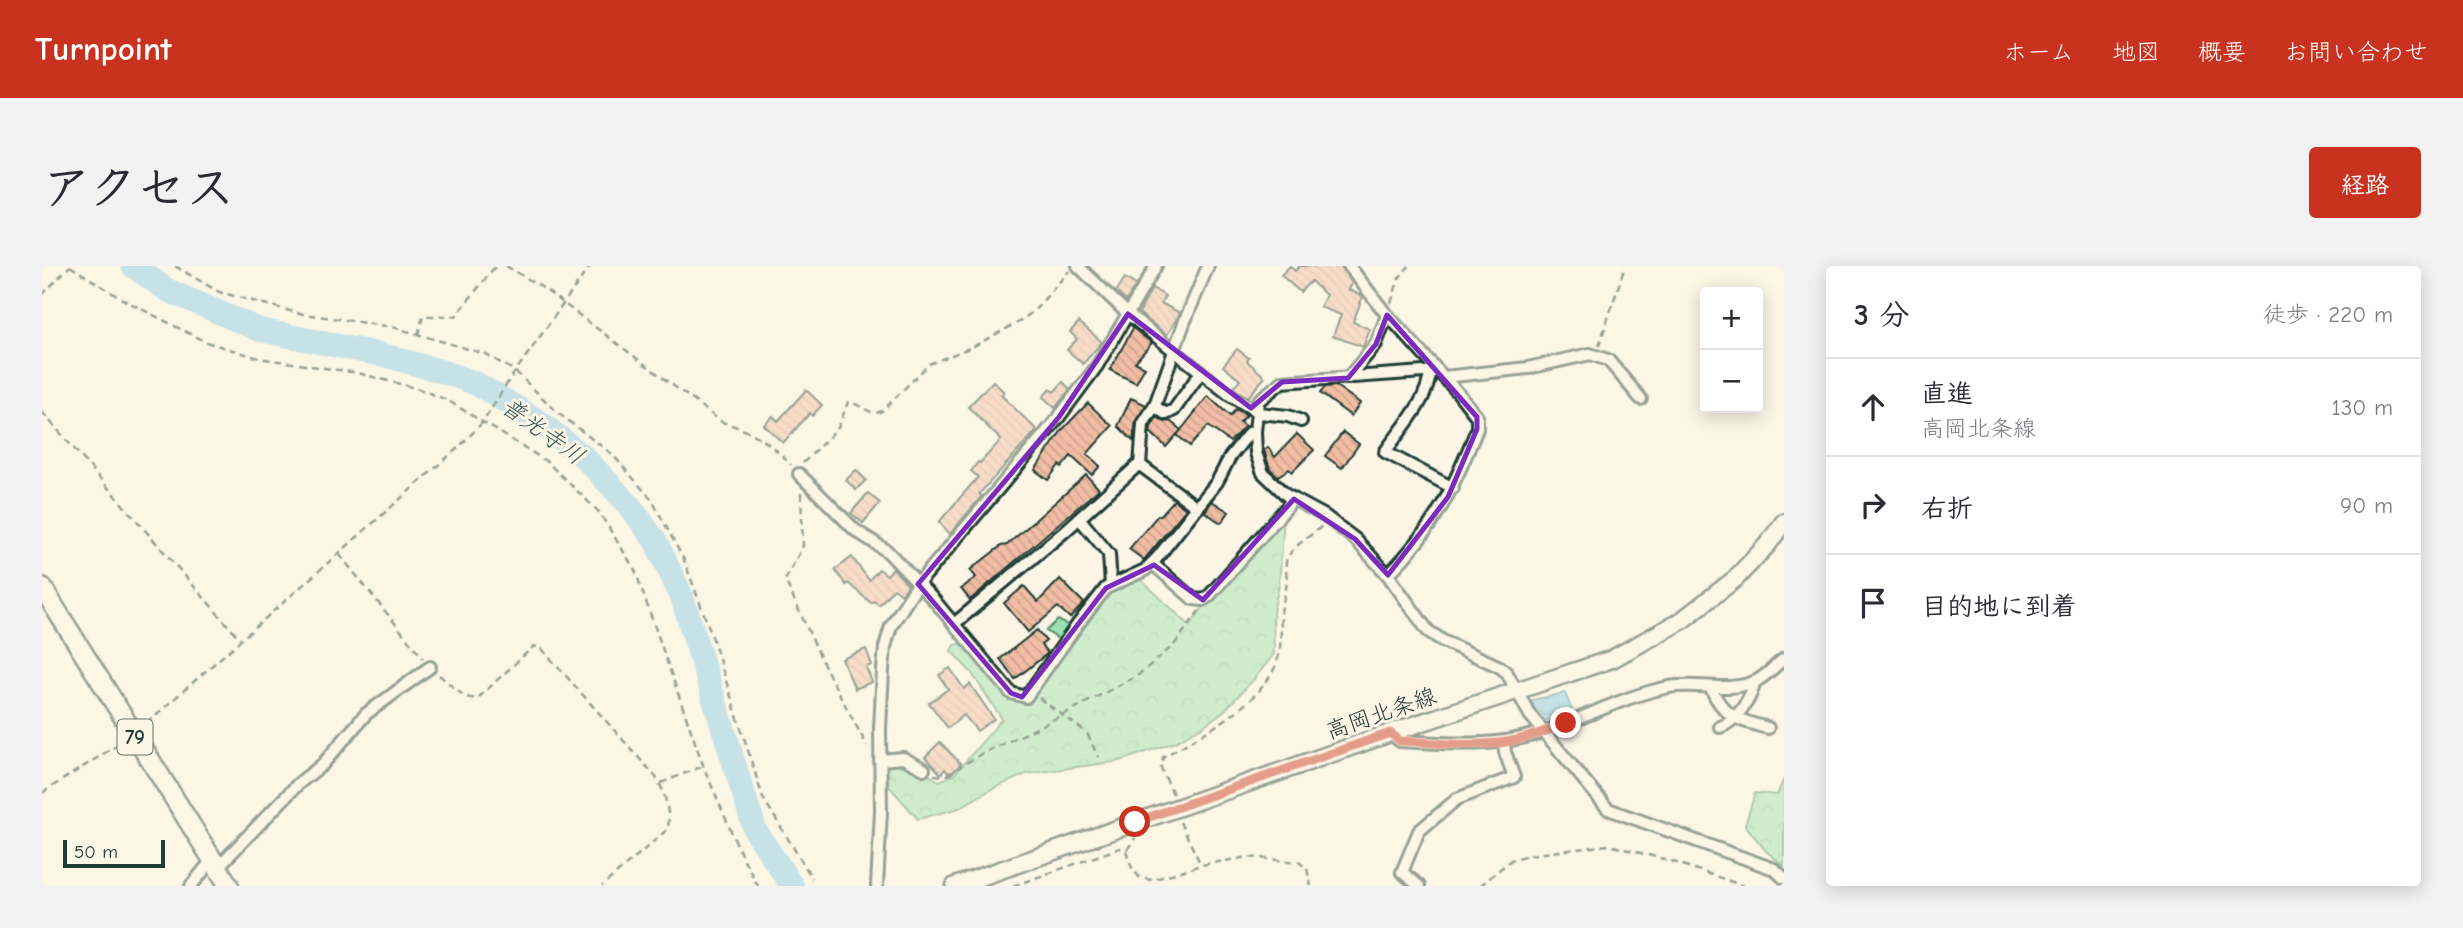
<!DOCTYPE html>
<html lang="ja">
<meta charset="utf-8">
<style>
:root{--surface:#fff;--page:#f2f2f3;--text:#2b2b33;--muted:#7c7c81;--line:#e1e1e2;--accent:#c8321e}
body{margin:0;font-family:"Comic Neue","Klee One",sans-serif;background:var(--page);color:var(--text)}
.controls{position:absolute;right:21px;top:21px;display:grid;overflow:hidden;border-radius:7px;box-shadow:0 4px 18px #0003}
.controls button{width:63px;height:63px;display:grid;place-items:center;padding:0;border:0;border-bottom:2px solid var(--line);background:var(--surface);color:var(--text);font:35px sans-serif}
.scale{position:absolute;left:21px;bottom:18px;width:102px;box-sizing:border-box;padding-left:7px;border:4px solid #1f3d34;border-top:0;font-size:19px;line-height:24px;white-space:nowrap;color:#1f3d34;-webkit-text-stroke:5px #fcf5e5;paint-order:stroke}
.stop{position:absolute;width:21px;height:21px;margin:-16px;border:5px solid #c8321e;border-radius:50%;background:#fff}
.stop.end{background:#c8321e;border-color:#fff;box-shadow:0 2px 7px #0008}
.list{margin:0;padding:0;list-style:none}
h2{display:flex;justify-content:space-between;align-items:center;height:91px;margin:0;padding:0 28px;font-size:30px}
h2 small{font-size:23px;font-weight:400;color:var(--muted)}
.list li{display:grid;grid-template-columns:46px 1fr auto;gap:21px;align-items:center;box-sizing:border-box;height:98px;padding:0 28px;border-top:2px solid var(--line)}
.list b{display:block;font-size:26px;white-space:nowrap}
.list p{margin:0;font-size:23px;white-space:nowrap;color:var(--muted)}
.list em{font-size:23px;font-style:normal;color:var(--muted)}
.icon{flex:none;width:38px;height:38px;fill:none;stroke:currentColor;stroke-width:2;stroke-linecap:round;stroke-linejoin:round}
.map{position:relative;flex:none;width:1742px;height:620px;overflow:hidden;border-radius:7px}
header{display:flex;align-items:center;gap:42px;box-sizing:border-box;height:98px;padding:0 35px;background:var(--accent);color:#fff}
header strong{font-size:33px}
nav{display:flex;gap:38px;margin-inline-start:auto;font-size:24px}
.intro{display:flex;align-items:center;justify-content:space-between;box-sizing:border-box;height:168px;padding:0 42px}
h1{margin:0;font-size:49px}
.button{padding:18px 32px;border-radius:7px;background:var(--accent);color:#fff;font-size:24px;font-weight:700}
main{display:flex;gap:42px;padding:0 42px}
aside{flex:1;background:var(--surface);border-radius:7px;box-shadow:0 4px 18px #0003}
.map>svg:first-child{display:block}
.forest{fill:url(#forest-crowns);stroke:#5c9072;stroke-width:2}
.water{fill:url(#water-waves);stroke:#5d92a0;stroke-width:2}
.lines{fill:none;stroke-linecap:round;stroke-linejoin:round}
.river{stroke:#87cbe8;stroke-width:24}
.building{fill:url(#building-back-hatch);stroke:#1f3d34;stroke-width:2}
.minor-casing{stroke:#1f3d34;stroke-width:16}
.secondary-casing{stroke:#1f3d34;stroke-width:21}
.primary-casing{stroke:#1f3d34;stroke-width:23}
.path{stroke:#1f3d34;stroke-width:2.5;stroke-dasharray:7 5;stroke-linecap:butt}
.minor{stroke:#fcf5e5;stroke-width:10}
.secondary{stroke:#fcf5e5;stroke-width:16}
.primary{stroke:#fcf5e5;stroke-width:18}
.route{stroke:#c8321e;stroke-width:9}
.marked{fill:none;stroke:#7b2cbf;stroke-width:5;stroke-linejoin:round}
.labels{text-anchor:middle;stroke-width:6;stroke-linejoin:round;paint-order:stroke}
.shield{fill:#fcf5e5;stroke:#617469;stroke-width:2}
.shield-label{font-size:21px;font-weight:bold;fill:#1f3d34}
.street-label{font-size:23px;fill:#1f3d34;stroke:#fcf5e5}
.water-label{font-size:24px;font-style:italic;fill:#345958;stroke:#fcf5e5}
</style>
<header>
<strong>Turnpoint</strong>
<nav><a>ホーム</a><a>地図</a><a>概要</a><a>お問い合わせ</a></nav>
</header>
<div class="intro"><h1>アクセス</h1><a class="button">経路</a></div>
<main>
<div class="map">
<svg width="1742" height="620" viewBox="0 0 1742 620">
<defs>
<pattern id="forest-crowns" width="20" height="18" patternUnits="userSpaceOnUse" patternTransform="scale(1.75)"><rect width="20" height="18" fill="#99e2b0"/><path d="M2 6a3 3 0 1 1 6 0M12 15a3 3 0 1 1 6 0" fill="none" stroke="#83c398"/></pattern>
<pattern id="water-waves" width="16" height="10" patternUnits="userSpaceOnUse" patternTransform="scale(1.75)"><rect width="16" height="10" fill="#87cbe8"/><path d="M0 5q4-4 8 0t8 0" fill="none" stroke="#6ea6bd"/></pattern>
<pattern id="building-back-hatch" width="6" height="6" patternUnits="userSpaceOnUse" patternTransform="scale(1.75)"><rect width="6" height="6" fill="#f2bda5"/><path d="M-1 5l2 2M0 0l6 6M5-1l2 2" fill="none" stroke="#cfa38f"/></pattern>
</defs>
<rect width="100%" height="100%" fill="#fcf5e5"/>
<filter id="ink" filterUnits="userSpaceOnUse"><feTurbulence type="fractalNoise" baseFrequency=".0143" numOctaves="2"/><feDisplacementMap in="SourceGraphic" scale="14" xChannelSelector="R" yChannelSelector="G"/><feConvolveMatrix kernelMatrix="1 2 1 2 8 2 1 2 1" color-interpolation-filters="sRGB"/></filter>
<g filter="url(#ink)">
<g class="forest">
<polygon points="1242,252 1237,319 1231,346 1232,388 1212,413 1183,444 1160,461 1133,476 1078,495 984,508 948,524 917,542 876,553 847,520 845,499 861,494 897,515 912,509 960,453 929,406 909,385 912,379 921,377 926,381 959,422 971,433 983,435 1024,378 1004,365 1016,354 1035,364 1067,323 1097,312 1148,360 1165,336"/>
<polygon points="1742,513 1742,600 1724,585 1703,559 1713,527 1735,529"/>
</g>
<path class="water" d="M1523,427L1531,447L1528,449C1511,455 1492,461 1490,434Z"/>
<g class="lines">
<polyline class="river" points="91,0 125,24 218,64 345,90 402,106 435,118 495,154 542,191 588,240 614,276 640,331 713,564 750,620"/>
</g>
<g class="building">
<polygon points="1248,0 1253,5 1258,0 1299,0 1310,17 1307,24 1321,30 1311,56 1328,63 1321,81 1291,70 1299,49 1278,41 1284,29 1269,15 1258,26 1239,9"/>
<polygon points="1083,12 1094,19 1084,35 1074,26"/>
<polygon points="1110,22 1123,30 1119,37 1138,47 1125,69 1097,47"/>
<polygon points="1037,56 1060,76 1041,98 1025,84 1035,73 1028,66"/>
<polygon points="1091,62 1110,77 1093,96 1103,101 1094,117 1068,104"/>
<polygon points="1195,83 1207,92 1205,95 1223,111 1206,131 1191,122 1198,114 1181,100"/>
<polygon points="951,115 962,126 959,129 995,164 937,228 940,230 908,268 897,256 936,211 929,205 936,196 938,197 959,174 926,141"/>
<polygon points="1021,116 1028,123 1013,142 1001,131 1008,123 1012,126"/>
<polygon points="1294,120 1318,137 1309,150 1278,127 1283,121"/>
<polygon points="764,124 780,139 770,150 768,147 741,177 722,159 731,150 736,155"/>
<polygon points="1166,130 1188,150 1194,143 1205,149 1198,156 1203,160 1188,176 1166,160 1148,180 1135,169"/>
<polygon points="1089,132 1104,139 1094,154 1091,175 1076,160"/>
<polygon points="1046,137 1070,160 1045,188 1058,200 1050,209 1029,190 1020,201 1017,199 1006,214 993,204 1020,164"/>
<polygon points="1115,151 1123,156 1128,155 1139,164 1124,181 1108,166 1109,161"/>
<polygon points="1301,166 1317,178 1300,202 1283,190"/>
<polygon points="1255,168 1272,184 1250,206 1247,203 1236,210 1228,203 1222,184 1226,181 1233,191"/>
<polygon points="814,204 824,214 814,224 804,214"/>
<polygon points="1044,209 1057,223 928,334 919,323 934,311 928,304 959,280 965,279"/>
<polygon points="826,227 838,237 821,257 809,247"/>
<polygon points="1132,234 1144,243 1102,294 1087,283 1116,249 1118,250"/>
<polygon points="1170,235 1187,246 1179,257 1163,246"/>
<polygon points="810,291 827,314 837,303 845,309 851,302 866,319 860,328 852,322 837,339 832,335 829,337 806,317 804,319 793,304"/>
<polygon points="1018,313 1042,337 1028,352 1016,341 986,366 962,337 982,320 996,336"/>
<polygon points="995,364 1004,375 999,379 1006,387 973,413 958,393"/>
<polygon points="824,383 830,399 824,401 830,416 813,423 800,393"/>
<polygon points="908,402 922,423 928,418 952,453 935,465 922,449 906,462 887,437 906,423 897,409"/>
<polygon points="898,476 919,498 908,509 903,503 899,508 883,491"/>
</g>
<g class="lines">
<defs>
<g id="minor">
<polyline points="1036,0 1086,48 1189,130 1217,147 1246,150 1259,155"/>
<path d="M1307,0L1341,44L1418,129L1435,151V163C1410,225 1394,260 1346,309"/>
<path d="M1388,105C1387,134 1359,163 1343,186L1411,222"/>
<polyline points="1396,105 1240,116 1216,135 1213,166 1214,187 1221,207 1244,229 1283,250 1313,273 1346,309 1386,365 1401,375 1458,401 1465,407 1488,449 1566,543 1732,603 1742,612"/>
<polyline points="1402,111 1486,102 1548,88 1566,94 1599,133"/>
<polyline points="1306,112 1334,78 1345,49"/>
<polyline points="1112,140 1124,148 1132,144 1159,106"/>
<polyline points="1098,199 1101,158 1113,139 1142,57 1166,0"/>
<polyline points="757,208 813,264 845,285 892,334 969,427 984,431 1036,358 1064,322 1103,304 1115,292 1175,216 1188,191 1207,167 1213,166"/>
<polyline points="1037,252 1067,288 1069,320"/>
<polyline points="1110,297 1151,333 1161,334 1167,330 1245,241 1250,232"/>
<polyline points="912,358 1022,266 1094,201 1098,199 1156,242"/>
<path d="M1669,422C1681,451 1698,455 1726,462"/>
<path d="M1678,461C1693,457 1711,431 1712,416"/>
<path d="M1348,467L1358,475C1403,477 1447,482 1491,469C1537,456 1580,430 1627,421C1655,416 1684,427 1712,416C1724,411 1732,400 1742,393"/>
<polyline points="838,494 861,492 882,503"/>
<polyline points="175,602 257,517 280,499 324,448 388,401"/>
<polyline points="149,620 170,594"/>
<polyline points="835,620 839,545 838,462 841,404 843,381 849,360 876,318 1017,151 1055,100 1114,0"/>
<polyline points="1377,620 1360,606 1377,565 1415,533 1472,511 1463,486 1462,476"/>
</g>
<polyline id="secondary" points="913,620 1348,467 1570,393 1639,355 1693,313 1726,278 1742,256"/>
<polyline id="primary" points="0,321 187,620"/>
</defs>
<use href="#minor" class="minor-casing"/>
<use href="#secondary" class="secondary-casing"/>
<use href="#primary" class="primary-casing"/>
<g class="path">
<polyline points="28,0 80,33 164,76 217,92 316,107 377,123 405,134 504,195 557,246 593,304 662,502 699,588 716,620"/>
<polyline points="133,0 177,26 256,47 351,61 443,88 473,105 516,147 570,188 610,234 642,294 669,367 721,532 770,612"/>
<path d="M464,0L501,22L680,156C712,166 726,174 749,199"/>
<polyline points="0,29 28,0"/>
<polyline points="1349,37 1357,12 1367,0"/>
<polyline points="376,69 381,50 414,50 451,3 457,0"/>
<polyline points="1557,80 1583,0"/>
<polyline points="0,146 198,373"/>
<path d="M761,197L796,162L806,136C819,137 827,151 840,145L887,98L930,81L977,56L992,45L1027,5"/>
<polyline points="759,227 761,280 743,314 783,401 825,480"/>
<polyline points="297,288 381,392"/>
<path d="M397,409L423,431L435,433L492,380L500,383L613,510C623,524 628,546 626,563L560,620"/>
<polyline points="997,432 1045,467 1056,491"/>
<polyline points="105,457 417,181 441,156 468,113 548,0"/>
<polyline points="892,509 903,510 939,488 995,462 1095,410 1132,379 1157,345"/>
<polyline points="619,517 661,500"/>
<polyline points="0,527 80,476"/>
<path d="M1131,528L1119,502L1121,491C1157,470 1215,441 1233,401C1241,382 1238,366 1239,347C1240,337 1244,326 1245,315C1245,306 1241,297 1247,289C1254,278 1270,269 1280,260"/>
<polyline points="1138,556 1159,599"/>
<polyline points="1085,584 1093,572"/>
<polyline points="971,620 1078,582 1084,585 1090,602 1098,612 1110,614 1159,599 1206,591 1257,596 1265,603 1269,620"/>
<polyline points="1438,620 1469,594 1486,589 1567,579 1629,595 1702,620"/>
</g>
<use href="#minor" class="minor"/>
<use href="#secondary" class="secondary"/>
<use href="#primary" class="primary"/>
</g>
</g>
<g class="lines" filter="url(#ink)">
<path class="route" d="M1093,556L1348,467L1358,475C1390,476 1424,481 1456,477C1480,475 1502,466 1524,457"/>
</g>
<path d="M0 0H1742V620H0ZM1086,48L1209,142L1240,116L1306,112L1334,78L1345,49L1435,151V163L1406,231L1346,309L1313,273L1252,233L1161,334L1112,299L1064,322L980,431L969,427L876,318L1017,151Z" fill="#fcf5e5" fill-opacity=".55" fill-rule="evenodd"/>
<path class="marked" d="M1086,48L1209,142L1240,116L1306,112L1334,78L1345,49L1435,151V163L1406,231L1346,309L1313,273L1252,233L1161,334L1112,299L1064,322L980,431L969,427L876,318L1017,151Z"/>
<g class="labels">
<rect class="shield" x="75.5" y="453.5" width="35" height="35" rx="5"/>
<g class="shield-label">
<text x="93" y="478">79</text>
</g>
<g class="street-label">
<text transform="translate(1339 447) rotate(-19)" y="8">高岡北条線</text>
</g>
<g class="water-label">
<text transform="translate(501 165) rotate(36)" y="8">普光寺川</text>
</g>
</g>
</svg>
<div class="controls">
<button>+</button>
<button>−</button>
</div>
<div class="scale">50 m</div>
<div class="stop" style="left:1093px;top:556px"></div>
<div class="stop end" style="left:1524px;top:457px"></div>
</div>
<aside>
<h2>3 分<small>徒歩 · 220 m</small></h2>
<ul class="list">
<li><svg class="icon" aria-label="ahead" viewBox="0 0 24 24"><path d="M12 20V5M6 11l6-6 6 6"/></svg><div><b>直進</b><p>高岡北条線</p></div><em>130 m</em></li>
<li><svg class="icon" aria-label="right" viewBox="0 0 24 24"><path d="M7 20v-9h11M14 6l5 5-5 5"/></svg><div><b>右折</b></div><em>90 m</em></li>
<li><svg class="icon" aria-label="arrive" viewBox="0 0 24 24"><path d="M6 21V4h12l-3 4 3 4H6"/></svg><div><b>目的地に到着</b></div></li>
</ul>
</aside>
</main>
